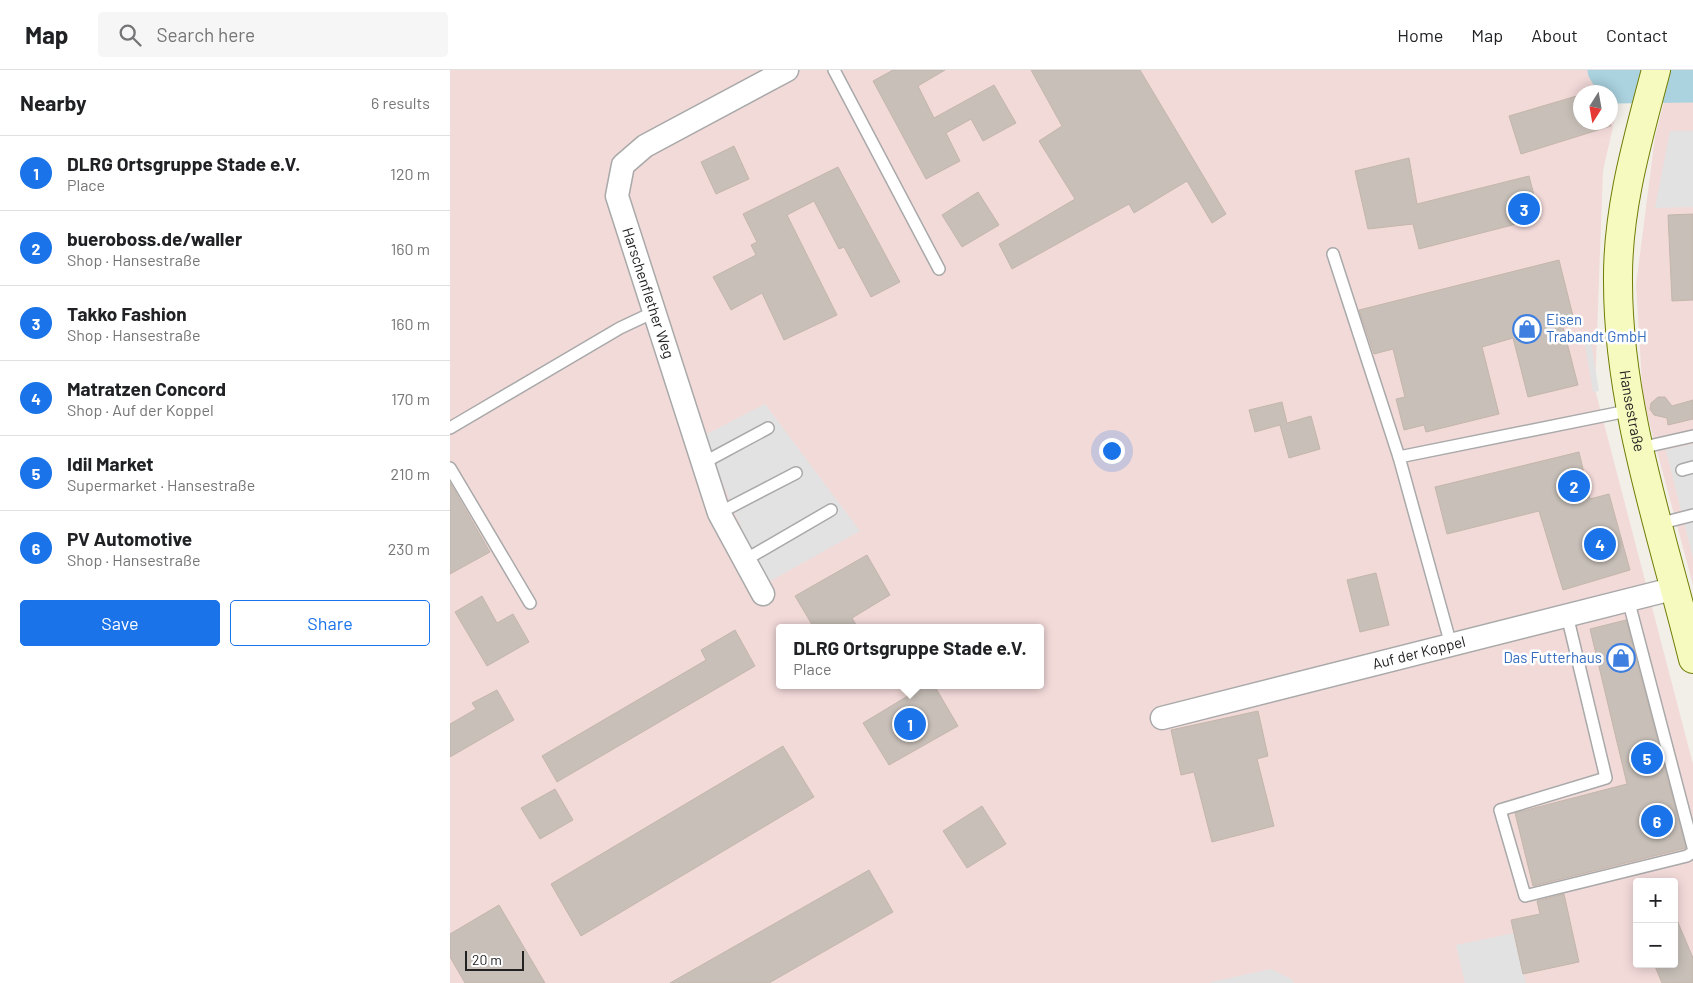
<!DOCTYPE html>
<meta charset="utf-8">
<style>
:root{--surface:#fff;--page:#f6f6f6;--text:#202124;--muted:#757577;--line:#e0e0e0;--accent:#1a73e8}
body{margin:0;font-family:Barlow,sans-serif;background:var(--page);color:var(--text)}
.controls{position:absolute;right:15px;bottom:15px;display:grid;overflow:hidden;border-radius:5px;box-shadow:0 2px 12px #0003}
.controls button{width:45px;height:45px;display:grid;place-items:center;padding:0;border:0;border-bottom:1px solid var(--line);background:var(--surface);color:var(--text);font:25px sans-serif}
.compass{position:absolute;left:1123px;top:15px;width:45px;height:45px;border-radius:50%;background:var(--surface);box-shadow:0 2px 12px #0003;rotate:191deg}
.scale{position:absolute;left:15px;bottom:12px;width:59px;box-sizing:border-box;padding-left:5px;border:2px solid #222;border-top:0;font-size:14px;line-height:18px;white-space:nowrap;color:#222;-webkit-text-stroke:4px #fff;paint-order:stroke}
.you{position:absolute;left:661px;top:380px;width:18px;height:18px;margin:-12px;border:4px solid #fff;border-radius:50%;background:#1a73e8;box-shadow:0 0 0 8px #1a73e833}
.badge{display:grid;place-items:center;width:32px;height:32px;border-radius:50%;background:var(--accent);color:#fff;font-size:16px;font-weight:700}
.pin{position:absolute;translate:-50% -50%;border:2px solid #fff;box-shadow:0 1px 5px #0006}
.popup{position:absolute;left:326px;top:554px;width:268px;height:65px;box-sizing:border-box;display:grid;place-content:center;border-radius:5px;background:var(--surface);filter:drop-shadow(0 1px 4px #0005);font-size:16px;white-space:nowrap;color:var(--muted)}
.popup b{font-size:19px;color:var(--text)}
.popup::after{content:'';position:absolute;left:50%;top:100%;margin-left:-10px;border:10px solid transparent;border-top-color:var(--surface)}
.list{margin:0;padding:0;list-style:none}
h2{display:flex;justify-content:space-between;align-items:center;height:65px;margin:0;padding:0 20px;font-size:21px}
h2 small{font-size:16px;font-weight:400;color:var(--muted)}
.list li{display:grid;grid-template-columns:32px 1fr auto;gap:15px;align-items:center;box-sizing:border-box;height:75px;padding:0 20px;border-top:1px solid var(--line)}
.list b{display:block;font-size:19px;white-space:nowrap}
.list p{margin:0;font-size:16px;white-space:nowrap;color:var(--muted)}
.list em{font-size:16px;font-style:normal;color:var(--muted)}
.actions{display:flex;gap:10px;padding:15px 20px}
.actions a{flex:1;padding:11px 0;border:1px solid var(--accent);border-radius:5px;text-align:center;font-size:18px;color:var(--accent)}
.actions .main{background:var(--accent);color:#fff}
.icon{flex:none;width:28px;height:28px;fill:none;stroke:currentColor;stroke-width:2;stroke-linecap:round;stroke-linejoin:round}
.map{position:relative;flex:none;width:1243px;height:913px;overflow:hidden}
header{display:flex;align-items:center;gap:30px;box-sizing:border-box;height:70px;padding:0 25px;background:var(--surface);border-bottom:1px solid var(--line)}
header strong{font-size:24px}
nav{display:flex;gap:28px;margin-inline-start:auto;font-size:18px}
.search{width:350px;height:45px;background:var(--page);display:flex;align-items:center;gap:12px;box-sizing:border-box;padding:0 18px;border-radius:5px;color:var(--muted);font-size:19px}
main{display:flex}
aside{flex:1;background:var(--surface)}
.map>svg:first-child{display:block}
.residential{fill:#e0dfdf}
.commercial{fill:#f2dad9;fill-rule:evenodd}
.parking{fill:#e2e2e2}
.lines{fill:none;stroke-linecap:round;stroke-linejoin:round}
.river{stroke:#aad3df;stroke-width:35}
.building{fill:#c7bfb8;stroke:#c4b6ab}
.service-casing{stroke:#a9a9a9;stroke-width:14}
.minor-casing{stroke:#a9a9a9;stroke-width:25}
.secondary-casing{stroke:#707d05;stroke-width:30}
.service{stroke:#fff;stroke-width:11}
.minor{stroke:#fff;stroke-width:22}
.secondary{stroke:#f7fabf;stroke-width:28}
.labels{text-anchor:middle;stroke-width:5;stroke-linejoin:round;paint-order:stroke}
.street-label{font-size:15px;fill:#222;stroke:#fff}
.shop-label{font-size:15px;fill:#366cbe;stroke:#fff;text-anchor:start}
</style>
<header>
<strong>Map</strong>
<div class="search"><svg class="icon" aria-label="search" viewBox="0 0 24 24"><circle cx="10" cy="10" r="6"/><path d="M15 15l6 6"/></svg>Search here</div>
<nav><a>Home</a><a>Map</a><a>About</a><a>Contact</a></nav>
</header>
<main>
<aside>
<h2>Nearby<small>6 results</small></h2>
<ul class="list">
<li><span class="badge">1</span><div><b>DLRG Ortsgruppe Stade e.V.</b><p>Place</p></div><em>120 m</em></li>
<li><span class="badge">2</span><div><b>bueroboss.de/waller</b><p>Shop · Hansestraße</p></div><em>160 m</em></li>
<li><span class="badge">3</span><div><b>Takko Fashion</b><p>Shop · Hansestraße</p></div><em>160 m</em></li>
<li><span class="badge">4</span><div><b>Matratzen Concord</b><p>Shop · Auf der Koppel</p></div><em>170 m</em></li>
<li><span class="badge">5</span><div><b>Idil Market</b><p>Supermarket · Hansestraße</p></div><em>210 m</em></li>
<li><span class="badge">6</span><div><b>PV Automotive</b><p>Shop · Hansestraße</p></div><em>230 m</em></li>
</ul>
<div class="actions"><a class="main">Save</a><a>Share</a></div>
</aside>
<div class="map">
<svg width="1243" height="913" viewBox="0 0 1243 913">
<rect width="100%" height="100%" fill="#f2efe9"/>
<polygon class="residential" points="1176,0 1243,0 1243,13 1173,16"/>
<g class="commercial">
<path d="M0,0H1176L1153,101L1145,319L1243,694V913H0ZM1130,22H1160V52H1130ZM330,558H590V615H330ZM1187,812H1224V894H1187Z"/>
<polygon points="1214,32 1243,32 1243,515 1193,329 1186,215 1205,67"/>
</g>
<g class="parking">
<polygon points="1220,61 1243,61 1243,137 1205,138"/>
<polygon points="1139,261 1149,321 1143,322 1133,262"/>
<polygon points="315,334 410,461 315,514 253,366"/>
<polygon points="1243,374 1243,488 1216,380"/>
<polygon points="1064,863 1076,913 1015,913 1006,875"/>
<polygon points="821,899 841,909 844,913 761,913 761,912"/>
</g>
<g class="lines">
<polyline class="river" points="1155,0 1165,16 1243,15"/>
</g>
<g class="building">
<polygon points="443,0 495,0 468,16 484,48 544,15 566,53 533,71 521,49 496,63 510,91 476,109 423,11"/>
<polygon points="581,0 690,0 776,144 762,153 737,111 684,143 679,134 562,199 549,174 625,129 589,71 612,56"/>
<polygon points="1130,25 1130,52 1160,52 1161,56 1071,84 1059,46"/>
<polygon points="284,76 299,109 266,124 251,92"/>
<polygon points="959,88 967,134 1079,106 1090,148 969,179 963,154 918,159 905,101"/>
<polygon points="388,97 450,212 421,227 394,177 389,179 364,131 337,145 387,245 334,270 312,223 281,240 263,207 306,185 301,175 307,172 293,144"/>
<polygon points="528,122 549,155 512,177 492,145"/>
<polygon points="1243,144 1243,230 1222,231 1218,145"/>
<polygon points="1109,190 1125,254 1113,257 1128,315 1078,327 1063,268 1032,277 1049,344 976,362 974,355 954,360 946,329 955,327 943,279 924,284 909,240"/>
<polygon points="1208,327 1215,327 1222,336 1243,330 1243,349 1218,355 1217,348 1204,345 1200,339 1201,333"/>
<polygon points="832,332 837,353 861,346 870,379 839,388 830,355 805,362 799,340"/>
<polygon points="1129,382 1140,429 1159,424 1180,500 1113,520 1089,441 997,464 985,417"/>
<polygon points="0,413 40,482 0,504"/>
<polygon points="417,485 440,525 402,548 408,558 364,558 345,526"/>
<polygon points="926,503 939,555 910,562 897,510"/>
<polygon points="32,526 47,553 63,544 79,572 37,596 5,542"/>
<polygon points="1176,550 1236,778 1083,816 1065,743 1177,714 1140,559"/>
<polygon points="285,560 305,596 107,712 92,686 256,590 251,580"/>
<polygon points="476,615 484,615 508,656 439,695 413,653"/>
<polygon points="47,620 64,650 0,687 0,654 26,639 22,633"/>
<polygon points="808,641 818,686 807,689 824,756 762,772 744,702 731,705 721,660"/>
<polygon points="333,676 364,727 131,866 101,814"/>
<polygon points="105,719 123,750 90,769 71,738"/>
<polygon points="532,736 556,774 517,798 493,761"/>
<polygon points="419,800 443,842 319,913 220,913"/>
<polygon points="1114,824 1129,892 1073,904 1061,850 1090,844 1087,831"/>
<polygon points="49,835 95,913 15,913 0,887 0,864"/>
<polygon points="1224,843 1243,888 1243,913 1212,913 1204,894 1224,894"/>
</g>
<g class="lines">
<defs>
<g id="service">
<polyline points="384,0 489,199"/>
<polyline points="883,184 949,387"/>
<polyline points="0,358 170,258 204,242"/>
<polyline points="1190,378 1243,366"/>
<polyline points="253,393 318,358"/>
<polyline points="0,398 80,533"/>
<polyline points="1232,400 1243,397"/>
<polyline points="269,443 346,403"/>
<polyline points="1208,454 1243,445"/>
<polyline points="295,490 381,440"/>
<polyline points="1178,529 1243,777"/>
<polyline points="1117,545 1156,708 1050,740 1075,826 1237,786 1243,782"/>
<polyline points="1001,575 949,387 1182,340"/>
</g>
<g id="minor">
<polyline points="313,524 269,443 167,126 173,95 195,76 337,0"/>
<path id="s1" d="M712,648L1226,518"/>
</g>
<g id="secondary">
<path id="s2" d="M1206,0C1188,69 1167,139 1168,212C1168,339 1213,466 1243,589"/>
</g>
</defs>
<use href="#service" class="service-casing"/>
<use href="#minor" class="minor-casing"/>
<use href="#secondary" class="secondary-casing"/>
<use href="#service" class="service"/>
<use href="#minor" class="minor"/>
<use href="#secondary" class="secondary"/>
</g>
<defs>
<symbol id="shop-ring" viewBox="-11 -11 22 22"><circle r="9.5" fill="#fff" stroke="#3f7fe0" stroke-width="1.5"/><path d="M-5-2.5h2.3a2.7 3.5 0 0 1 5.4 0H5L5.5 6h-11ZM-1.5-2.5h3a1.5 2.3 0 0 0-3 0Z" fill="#3f7fe0"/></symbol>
</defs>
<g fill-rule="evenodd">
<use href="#shop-ring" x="1061" y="243" width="32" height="32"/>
<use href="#shop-ring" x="1155" y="572" width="32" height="32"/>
</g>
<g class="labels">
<g class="street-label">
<text transform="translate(198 223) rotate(72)" y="5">Harschenflether Weg</text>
<text dy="5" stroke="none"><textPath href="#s2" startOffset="346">Hansestraße</textPath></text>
<text dy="5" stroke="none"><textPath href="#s1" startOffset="265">Auf der Koppel</textPath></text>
</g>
<g class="shop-label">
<text x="1096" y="255">Eisen<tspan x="1096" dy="17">Trabandt GmbH</tspan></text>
<text x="1152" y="593" text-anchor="end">Das Futterhaus</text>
</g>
</g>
</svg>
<div class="controls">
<button>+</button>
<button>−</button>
</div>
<svg class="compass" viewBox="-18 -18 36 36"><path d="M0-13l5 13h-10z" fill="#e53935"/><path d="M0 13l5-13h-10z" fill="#757577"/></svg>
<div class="scale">20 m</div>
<div class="you"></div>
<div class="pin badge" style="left:460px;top:654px">1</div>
<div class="popup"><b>DLRG Ortsgruppe Stade e.V.</b>Place</div>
<div class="pin badge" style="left:1124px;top:416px">2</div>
<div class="pin badge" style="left:1074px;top:139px">3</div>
<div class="pin badge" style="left:1150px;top:474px">4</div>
<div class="pin badge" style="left:1197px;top:688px">5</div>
<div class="pin badge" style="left:1207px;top:751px">6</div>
</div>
</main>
